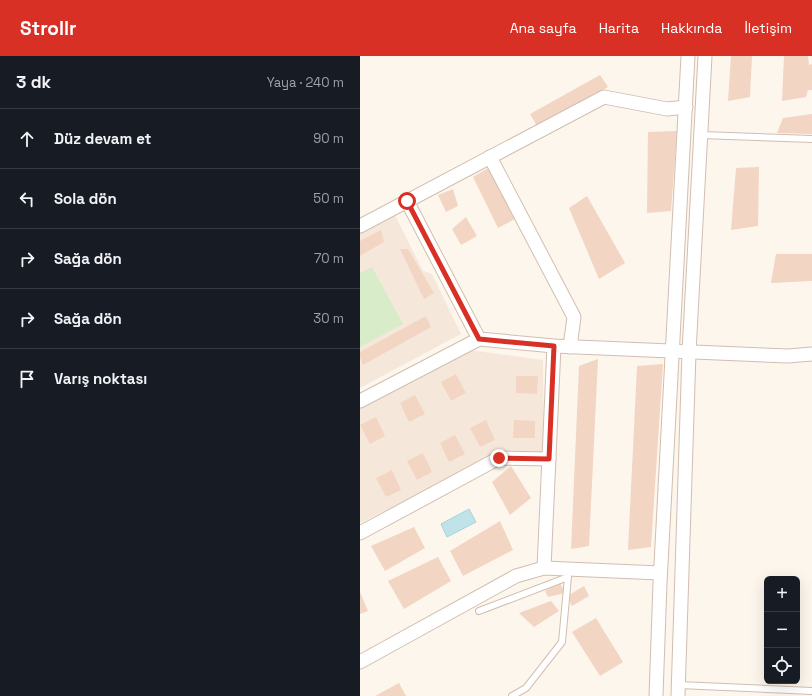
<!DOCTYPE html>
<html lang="tr">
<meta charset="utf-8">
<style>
:root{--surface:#171b24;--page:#242831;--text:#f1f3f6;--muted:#9ea1a6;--line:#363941;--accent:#d93025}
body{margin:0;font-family:"Space Grotesk",sans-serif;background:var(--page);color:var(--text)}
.controls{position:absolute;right:12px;bottom:12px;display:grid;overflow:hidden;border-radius:6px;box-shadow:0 4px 16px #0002}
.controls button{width:36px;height:36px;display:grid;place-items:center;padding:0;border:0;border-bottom:1px solid var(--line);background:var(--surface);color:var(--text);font:20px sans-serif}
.stop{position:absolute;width:12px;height:12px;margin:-9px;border:3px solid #d93025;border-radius:50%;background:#fff}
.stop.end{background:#d93025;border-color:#fff;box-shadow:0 1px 4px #0008}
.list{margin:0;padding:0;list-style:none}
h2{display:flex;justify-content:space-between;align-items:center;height:52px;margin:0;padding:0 16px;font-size:17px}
h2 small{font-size:13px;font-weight:400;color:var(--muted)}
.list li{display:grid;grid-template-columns:26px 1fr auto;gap:12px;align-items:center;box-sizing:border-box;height:60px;padding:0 16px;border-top:1px solid var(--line)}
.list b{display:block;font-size:15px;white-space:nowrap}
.list em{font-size:13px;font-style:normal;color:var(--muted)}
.icon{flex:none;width:22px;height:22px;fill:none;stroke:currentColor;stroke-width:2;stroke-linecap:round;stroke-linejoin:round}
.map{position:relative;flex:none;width:452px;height:640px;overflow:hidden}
header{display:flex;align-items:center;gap:24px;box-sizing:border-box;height:56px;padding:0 20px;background:var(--accent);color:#fff}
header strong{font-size:19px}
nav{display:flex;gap:22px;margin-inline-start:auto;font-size:14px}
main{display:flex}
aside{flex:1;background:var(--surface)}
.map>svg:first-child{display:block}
.residential{fill:#f5e8da}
.green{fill:#d8ecc9}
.water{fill:#bfe3e8;stroke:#a5d3da}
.building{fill:#f3d5c3}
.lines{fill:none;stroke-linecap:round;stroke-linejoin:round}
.lane-casing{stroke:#d1beb0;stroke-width:8}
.street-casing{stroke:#d1beb0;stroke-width:15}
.lane{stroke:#fff;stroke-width:6}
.street{stroke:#fff;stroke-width:13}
.route{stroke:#d93025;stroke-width:5}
</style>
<header>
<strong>Strollr</strong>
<nav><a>Ana sayfa</a><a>Harita</a><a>Hakkında</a><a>İletişim</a></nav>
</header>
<main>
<aside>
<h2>3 dk<small>Yaya · 240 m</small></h2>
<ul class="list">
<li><svg class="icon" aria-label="ahead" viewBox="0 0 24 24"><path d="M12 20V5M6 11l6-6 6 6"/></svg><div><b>Düz devam et</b></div><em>90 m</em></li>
<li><svg class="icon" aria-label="left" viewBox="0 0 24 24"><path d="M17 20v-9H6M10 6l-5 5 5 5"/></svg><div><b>Sola dön</b></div><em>50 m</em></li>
<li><svg class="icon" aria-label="right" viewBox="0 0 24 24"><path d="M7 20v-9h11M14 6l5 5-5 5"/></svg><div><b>Sağa dön</b></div><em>70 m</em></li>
<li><svg class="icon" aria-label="right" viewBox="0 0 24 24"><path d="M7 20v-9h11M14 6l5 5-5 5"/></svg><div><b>Sağa dön</b></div><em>30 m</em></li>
<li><svg class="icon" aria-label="arrive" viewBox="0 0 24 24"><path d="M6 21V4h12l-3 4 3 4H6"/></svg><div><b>Varış noktası</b></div></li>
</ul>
</aside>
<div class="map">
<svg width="452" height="640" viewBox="0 0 452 640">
<rect width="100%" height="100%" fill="#fdf6ec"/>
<g class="residential">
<polygon points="34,157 63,215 72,218 101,278 0,332 0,176"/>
<polygon points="109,294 183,304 184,400 134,401 0,467 0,351"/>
</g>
<polygon class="green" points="12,211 43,268 0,291 0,217"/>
<polygon class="water" points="109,453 116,466 87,481 81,468"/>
<g class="building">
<polygon points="371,0 392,0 390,41 368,45"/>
<polygon points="424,0 448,0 449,9 452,8 452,34 448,34 446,41 422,45"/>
<polygon points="240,19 248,31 177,70 170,58"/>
<polygon points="452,58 452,78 417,77 423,62"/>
<polygon points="317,75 311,155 287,157 288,76"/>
<polygon points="130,111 155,163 138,172 113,121"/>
<polygon points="399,111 398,170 371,174 376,112"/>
<polygon points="93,133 98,150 86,156 78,139"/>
<polygon points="227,140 265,207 239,223 209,152"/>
<polygon points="106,161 117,180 101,189 92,173"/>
<polygon points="21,174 24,186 0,200 0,185"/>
<polygon points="40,193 48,193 74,237 64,243"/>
<polygon points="416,198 452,198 452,225 411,227"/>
<polygon points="66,260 71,271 3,309 0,301 0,296"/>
<polygon points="238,303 229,490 211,493 219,310"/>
<polygon points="303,308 291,491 268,494 277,310"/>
<polygon points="96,318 106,337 91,345 81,326"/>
<polygon points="156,320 178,320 177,338 156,337"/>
<polygon points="55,339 65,358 49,366 40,347"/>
<polygon points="16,361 25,380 10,388 0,369"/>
<polygon points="126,364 135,384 120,391 110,372"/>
<polygon points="154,364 175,365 175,382 153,382"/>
<polygon points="95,379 105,398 89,406 80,387"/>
<polygon points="63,397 72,416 57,424 47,405"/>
<polygon points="151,410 171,442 150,459 132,426"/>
<polygon points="32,414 41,434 26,441 16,422"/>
<polygon points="140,465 153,494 103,520 90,495"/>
<polygon points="54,471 65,492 25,515 11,490"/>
<polygon points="78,501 91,525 44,553 28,525"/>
<polygon points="200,527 205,537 188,541 185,535"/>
<polygon points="224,530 229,540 212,550 207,540"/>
<polygon points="0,536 8,555 0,558"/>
<polygon points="191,545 199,555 174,571 159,557"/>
<polygon points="236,562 263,606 240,620 212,576"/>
<polygon points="39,627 46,640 15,640"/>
</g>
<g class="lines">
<defs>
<g id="lane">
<polyline points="341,79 452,83"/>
<polyline points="119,555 208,521 202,586 166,632 152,640"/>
<polyline points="319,629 452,635"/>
</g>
<g id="street">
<polyline points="130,101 214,261 210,291"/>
<polyline points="47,145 119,283"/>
<polyline points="0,170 244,41 307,53 326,51"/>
<polyline points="0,345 119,283 194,290 428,300 452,298"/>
<polyline points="0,477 139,402 189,403"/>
<polyline points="184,512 194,290"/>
<polyline points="0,606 156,520 184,512 300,517"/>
<polyline points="296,640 300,527 328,0"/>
<polyline points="318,640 329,296 345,0"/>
</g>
</defs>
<use href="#lane" class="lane-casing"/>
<use href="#street" class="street-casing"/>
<use href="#lane" class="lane"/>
<use href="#street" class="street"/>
</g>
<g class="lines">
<polyline class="route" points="47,145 119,283 194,290 189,403 139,402"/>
</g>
</svg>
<div class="controls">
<button>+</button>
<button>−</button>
<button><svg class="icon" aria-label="locate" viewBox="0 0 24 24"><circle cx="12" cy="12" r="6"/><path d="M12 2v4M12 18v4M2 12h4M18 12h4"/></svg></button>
</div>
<div class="stop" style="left:47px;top:145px"></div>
<div class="stop end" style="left:139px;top:402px"></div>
</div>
</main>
